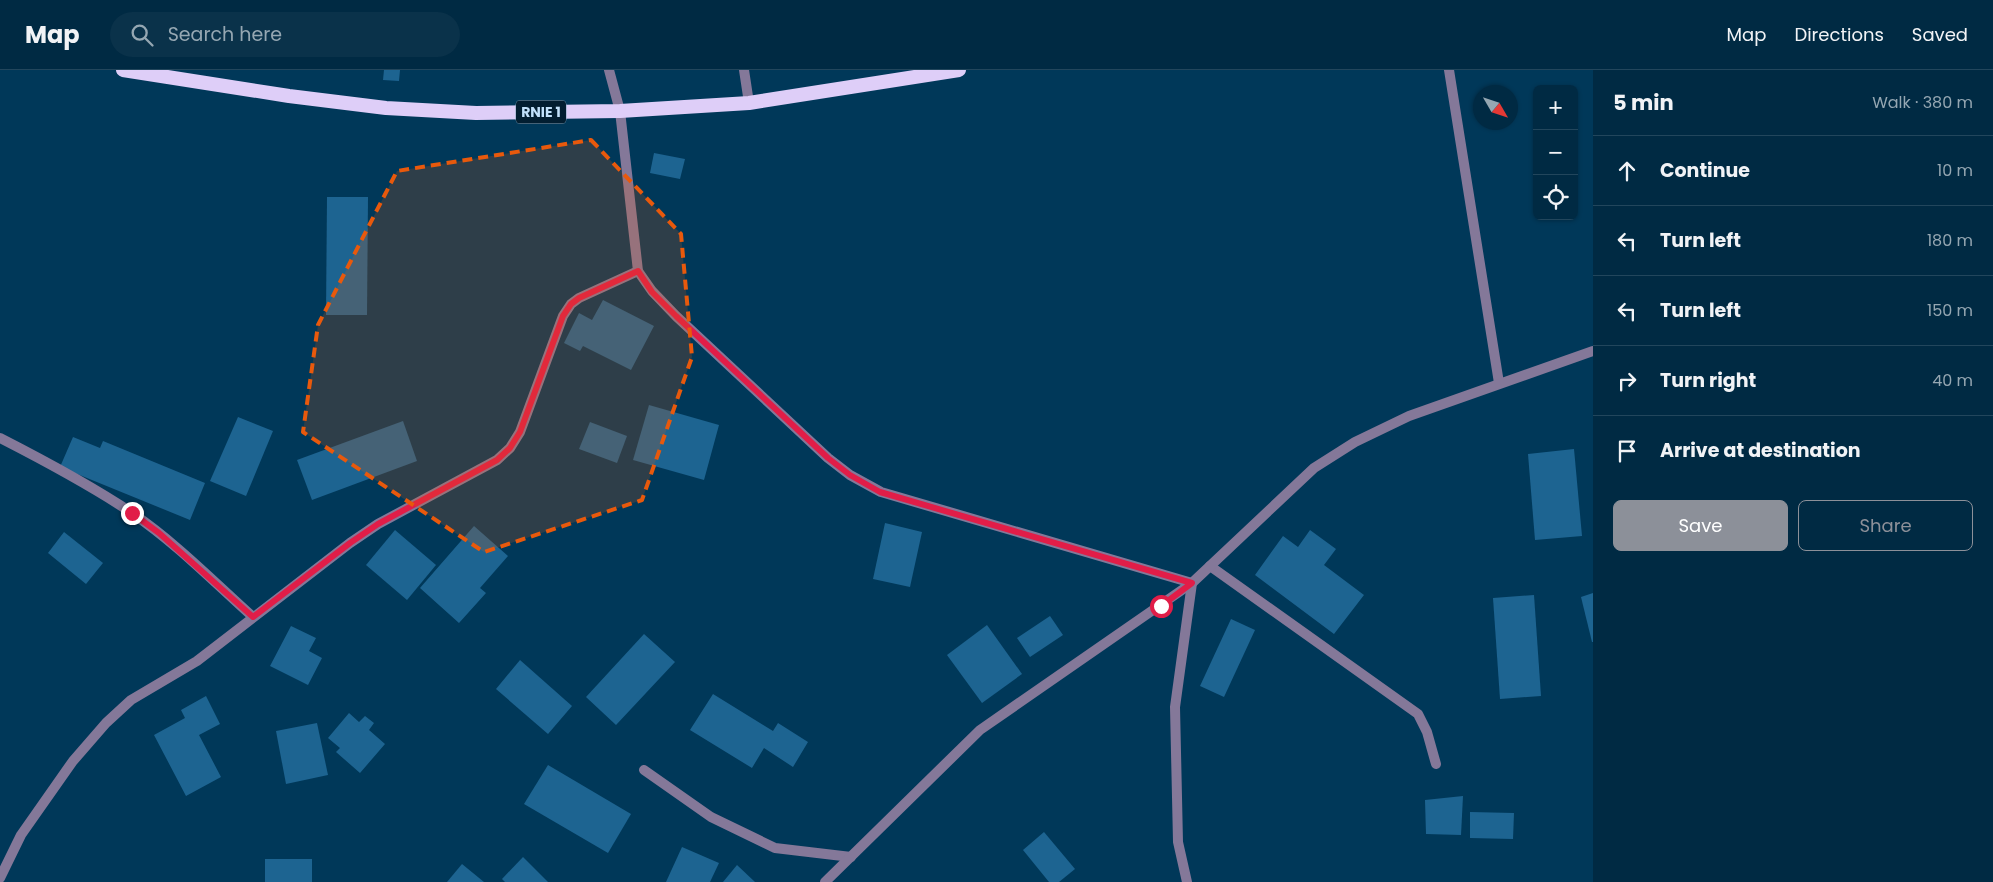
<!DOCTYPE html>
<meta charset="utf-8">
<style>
:root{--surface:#002a43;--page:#0a324a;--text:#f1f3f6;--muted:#95a7b2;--line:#22465c;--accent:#8c9099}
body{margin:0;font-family:Poppins,sans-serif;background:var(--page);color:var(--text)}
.controls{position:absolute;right:15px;top:15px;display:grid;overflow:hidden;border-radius:8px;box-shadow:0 1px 4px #0004}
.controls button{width:45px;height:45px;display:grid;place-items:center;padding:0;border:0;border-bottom:1px solid var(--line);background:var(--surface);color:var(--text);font:25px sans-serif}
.compass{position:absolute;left:1473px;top:15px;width:45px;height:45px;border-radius:50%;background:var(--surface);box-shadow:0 1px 4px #0004;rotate:129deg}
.stop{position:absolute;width:15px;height:15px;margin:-11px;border:4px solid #e11d48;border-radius:50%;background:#fff}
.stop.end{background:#e11d48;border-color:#fff;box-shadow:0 1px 5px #0008}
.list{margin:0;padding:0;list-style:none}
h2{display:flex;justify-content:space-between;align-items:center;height:65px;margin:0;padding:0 20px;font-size:21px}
h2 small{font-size:16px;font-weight:400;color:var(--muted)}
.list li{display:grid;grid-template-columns:32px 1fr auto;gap:15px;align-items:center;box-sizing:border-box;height:70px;padding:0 20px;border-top:1px solid var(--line)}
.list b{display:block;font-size:19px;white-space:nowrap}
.list em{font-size:16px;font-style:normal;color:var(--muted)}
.actions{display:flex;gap:10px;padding:15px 20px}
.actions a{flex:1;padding:11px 0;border:1px solid var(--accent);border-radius:8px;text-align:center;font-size:18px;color:var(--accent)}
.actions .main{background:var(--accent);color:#fff}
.icon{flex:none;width:28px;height:28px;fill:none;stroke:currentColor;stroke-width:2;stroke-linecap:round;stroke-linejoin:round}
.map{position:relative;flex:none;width:1593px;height:812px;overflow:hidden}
header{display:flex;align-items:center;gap:30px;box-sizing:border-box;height:70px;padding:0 25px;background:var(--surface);border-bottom:1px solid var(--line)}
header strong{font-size:24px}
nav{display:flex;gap:28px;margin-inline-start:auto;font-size:18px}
.search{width:350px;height:45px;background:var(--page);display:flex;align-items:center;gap:12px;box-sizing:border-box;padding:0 18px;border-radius:28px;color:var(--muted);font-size:19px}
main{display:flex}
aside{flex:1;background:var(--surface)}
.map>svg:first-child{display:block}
.building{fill:#1d6491}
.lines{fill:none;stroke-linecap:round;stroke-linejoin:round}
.minor{stroke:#847899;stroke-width:10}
.trunk{stroke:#decef8;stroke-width:14}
.route{stroke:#e11d48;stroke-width:6}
.marked{fill:#e8590c;fill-opacity:0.2;stroke:#e8590c;stroke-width:4;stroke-dasharray:10 6;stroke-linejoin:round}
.labels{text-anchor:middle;stroke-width:5;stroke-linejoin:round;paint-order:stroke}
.shield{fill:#021e31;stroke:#88a6be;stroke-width:1}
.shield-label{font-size:14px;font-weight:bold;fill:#c1e1fb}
</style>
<header>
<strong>Map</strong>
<div class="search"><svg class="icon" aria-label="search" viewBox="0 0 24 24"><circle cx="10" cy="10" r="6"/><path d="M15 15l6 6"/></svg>Search here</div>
<nav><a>Map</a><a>Directions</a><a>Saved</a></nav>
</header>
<main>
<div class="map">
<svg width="1593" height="812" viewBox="0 0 1593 812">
<rect width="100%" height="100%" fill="#003859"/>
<g class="building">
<polygon points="384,0 400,0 399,11 383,10"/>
<polygon points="654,83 685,89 680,109 650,103"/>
<polygon points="327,127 368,127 367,245 326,245"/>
<polygon points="603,230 654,256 631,300 583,276 580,281 564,273 579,243 592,250"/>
<polygon points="649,335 719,355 704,410 633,390"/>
<polygon points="238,347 273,361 246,426 210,411"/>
<polygon points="403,351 417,391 312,430 297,390"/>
<polygon points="590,352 627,366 617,393 579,379"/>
<polygon points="73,367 100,378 103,371 205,413 190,450 60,397"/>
<polygon points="1574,379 1582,466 1535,470 1528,384"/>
<polygon points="885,453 922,462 910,517 873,509"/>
<polygon points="474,456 508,486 480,518 486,523 459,553 420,518"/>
<polygon points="395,460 436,495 407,530 366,495"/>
<polygon points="1310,460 1336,479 1324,495 1364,525 1334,564 1255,505 1283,466 1298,477"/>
<polygon points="64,462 103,493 86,514 48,483"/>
<polygon points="1593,523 1593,572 1592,572 1581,527"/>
<polygon points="1534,525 1541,626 1500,629 1493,528"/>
<polygon points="1050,546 1063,565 1030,587 1017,568"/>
<polygon points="1231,549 1255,560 1224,627 1200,616"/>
<polygon points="987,555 1022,604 982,633 947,585"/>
<polygon points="291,556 316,568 309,581 322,588 308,615 270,596"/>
<polygon points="644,564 675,592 616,655 586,627"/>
<polygon points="520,590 572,636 548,664 496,619"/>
<polygon points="713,624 773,661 778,653 808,672 793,697 764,678 752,698 690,660"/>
<polygon points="206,626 220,654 199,665 221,707 186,726 154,665 185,648 181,640"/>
<polygon points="349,643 359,652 365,646 374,653 369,660 385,674 360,703 336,682 340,678 328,668"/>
<polygon points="317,653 328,705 286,714 276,661"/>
<polygon points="548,695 631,744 608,783 524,734"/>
<polygon points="1463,726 1461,765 1426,764 1425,730"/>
<polygon points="1470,742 1514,743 1513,769 1470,768"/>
<polygon points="1044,762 1075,799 1059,812 1049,812 1023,780"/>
<polygon points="682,777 719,793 710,812 666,812"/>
<polygon points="523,787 548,812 505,812 502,809"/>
<rect x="265" y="789" width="47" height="23"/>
<polygon points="462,794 484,812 447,812"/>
<polygon points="737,795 755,812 723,812"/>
</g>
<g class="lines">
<g class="minor">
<polyline points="609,0 620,41 638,201 652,221 676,246 828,388 850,405 881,422 1192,513 1175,637 1178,772 1187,812"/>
<polyline points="744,0 749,33"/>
<polyline points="1449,0 1499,313"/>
<path d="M0,368C45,391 90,415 132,443C176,473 214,512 253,547"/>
<polyline points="1210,496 1418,644 1427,662 1436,694"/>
<polyline points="644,700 711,747 775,778 851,787"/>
<polyline points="0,808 21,765 73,691 106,653 131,630 197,591 350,473 378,454 497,390 510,378 520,362 563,246 571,234 579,228 638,201"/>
<polyline points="825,812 980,660 1192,513 1314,398 1355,372 1409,346 1593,281"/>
</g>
<polyline class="trunk" points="123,0 289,26 386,38 476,43 620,41 749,33 959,0"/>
</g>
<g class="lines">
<polyline class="route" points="132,443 159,463 253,547 350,473 378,454 497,390 510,378 520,362 563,246 571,234 579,228 638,201 652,222 676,246 828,388 850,405 880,422 1192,513 1161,536"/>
</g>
<path class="marked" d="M591,70L681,164L692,287L642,430L484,482L303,362L318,255L397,101Z"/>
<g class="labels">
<rect class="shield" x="516" y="30.5" width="50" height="23" rx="4"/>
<g class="shield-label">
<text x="541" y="47">RNIE 1</text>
</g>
</g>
</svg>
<div class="controls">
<button>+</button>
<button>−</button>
<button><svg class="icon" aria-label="locate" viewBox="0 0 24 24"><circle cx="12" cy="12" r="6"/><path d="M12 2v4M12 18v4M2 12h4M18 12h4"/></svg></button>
</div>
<svg class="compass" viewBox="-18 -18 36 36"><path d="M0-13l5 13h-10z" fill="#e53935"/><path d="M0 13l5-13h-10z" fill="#95a7b2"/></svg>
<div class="stop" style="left:1161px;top:536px"></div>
<div class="stop end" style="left:132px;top:443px"></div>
</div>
<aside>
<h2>5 min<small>Walk · 380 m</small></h2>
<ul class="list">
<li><svg class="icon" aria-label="ahead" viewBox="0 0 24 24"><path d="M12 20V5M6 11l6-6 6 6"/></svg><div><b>Continue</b></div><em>10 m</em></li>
<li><svg class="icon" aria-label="left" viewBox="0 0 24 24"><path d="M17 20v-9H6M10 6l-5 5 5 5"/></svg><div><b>Turn left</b></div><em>180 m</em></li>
<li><svg class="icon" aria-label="left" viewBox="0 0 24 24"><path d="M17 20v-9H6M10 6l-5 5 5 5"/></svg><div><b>Turn left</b></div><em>150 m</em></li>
<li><svg class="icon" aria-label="right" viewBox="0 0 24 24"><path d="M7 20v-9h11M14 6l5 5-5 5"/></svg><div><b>Turn right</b></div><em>40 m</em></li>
<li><svg class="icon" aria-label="arrive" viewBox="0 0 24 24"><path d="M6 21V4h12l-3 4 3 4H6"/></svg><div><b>Arrive at destination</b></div></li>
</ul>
<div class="actions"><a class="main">Save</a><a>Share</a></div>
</aside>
</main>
